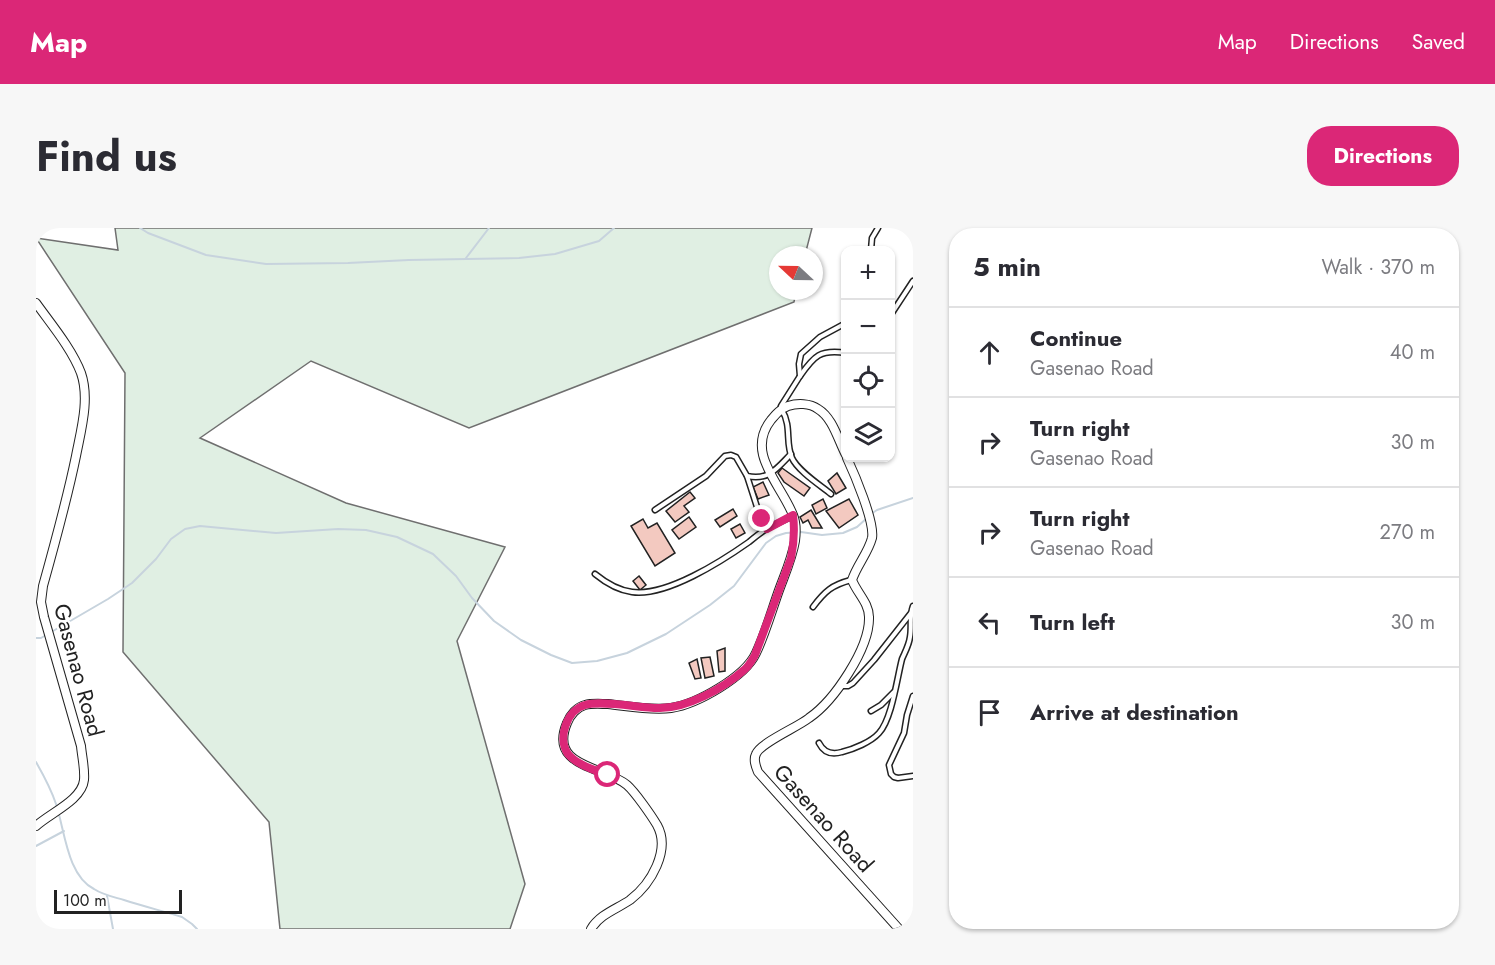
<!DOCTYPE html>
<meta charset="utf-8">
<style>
:root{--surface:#fff;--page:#f7f7f7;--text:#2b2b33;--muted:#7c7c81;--line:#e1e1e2;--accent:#db2777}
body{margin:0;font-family:Jost,sans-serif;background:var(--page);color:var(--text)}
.controls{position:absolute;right:18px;top:18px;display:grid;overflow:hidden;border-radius:12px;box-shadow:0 2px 4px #0004}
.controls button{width:54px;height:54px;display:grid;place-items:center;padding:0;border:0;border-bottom:2px solid var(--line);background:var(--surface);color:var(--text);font:30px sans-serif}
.compass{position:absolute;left:733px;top:18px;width:54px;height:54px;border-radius:50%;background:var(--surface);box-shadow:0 2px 4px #0004;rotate:292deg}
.scale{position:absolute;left:18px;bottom:15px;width:128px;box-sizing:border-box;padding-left:6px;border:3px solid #222;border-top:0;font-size:16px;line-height:21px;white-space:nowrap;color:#222;-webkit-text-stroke:4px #fff;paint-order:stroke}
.stop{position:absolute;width:18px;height:18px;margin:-14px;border:4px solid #db2777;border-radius:50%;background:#fff}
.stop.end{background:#db2777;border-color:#fff;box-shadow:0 2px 6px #0008}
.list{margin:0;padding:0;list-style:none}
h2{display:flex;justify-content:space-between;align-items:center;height:78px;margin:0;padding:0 24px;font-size:26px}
h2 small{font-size:20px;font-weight:400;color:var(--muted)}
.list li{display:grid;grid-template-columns:39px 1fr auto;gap:18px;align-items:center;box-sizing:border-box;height:90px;padding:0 24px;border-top:2px solid var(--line)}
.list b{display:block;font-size:22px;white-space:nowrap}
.list p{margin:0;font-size:20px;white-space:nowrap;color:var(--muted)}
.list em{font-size:20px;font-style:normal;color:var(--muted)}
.icon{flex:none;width:33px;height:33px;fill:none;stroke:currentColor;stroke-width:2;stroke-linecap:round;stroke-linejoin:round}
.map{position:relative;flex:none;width:877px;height:701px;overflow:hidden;border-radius:24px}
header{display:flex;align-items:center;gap:36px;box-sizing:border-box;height:84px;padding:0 30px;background:var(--accent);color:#fff}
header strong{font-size:28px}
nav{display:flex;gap:33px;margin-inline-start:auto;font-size:21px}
.intro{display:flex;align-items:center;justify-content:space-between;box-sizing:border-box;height:144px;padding:0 36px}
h1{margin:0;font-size:42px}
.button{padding:15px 27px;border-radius:24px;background:var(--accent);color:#fff;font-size:21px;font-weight:700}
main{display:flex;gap:36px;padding:0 36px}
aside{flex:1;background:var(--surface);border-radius:24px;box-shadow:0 2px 4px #0004}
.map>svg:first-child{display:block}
.green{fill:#e0efe3;stroke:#6f6f6f;stroke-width:1.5}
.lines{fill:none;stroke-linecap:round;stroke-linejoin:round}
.stream{stroke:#c7d3dd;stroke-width:2}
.building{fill:#f3c9c0;stroke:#222;stroke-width:1.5}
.lane-casing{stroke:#222;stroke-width:7}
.street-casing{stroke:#222;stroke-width:10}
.lane{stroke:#fff;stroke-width:4}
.street{stroke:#fff;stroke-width:8}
.route{stroke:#db2777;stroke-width:8}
.labels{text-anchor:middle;stroke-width:4.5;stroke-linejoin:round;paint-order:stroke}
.street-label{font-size:22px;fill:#222;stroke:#fff}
</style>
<header>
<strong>Map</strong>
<nav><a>Map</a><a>Directions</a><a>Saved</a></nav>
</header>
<div class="intro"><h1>Find us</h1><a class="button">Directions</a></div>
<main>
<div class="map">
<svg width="877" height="701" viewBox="0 0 877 701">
<rect width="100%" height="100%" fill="#fff"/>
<polygon class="green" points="79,0 776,0 769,27 742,27 742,63 760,63 758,74 433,200 275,133 164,210 310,275 469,319 421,413 489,656 474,701 244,701 233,594 87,424 89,145 0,10 82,22"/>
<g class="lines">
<g class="stream">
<polyline points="104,0 112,5 170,27 230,36 312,35 373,32 483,30 519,26 563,13 578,0"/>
<polyline points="430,30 453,0"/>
<polyline points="835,286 841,282 877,270"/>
<polyline points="0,410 5,410 72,371 96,355 120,331 135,311 149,301 164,298 240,305 302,301 330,302 361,309 397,326 420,348 436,370 458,393 485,412 515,427 536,435 561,433 591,425 630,406 674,377 698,358 730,315 740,308 750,305 765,304 786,307 807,305 821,299 831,290"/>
<path d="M0,534C8,548 15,561 20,576C29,603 31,647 58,661C67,667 78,669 88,672C107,678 126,683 146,689L156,696L161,701"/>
<polyline points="0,618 28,603"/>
<polyline points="71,668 77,701"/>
</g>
</g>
<g class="building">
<polygon points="746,240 774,260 768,268 748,254 742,245"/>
<polygon points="801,245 810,260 800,266 792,253"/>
<polygon points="727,254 733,267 722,271 717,259"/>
<polygon points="654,264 659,270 648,278 653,284 639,294 630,283"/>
<polygon points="787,271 791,280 780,286 776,277"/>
<polygon points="813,271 822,287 803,300 790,283"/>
<polygon points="697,281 701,288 684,299 679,292"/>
<polygon points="775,282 786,300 776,300 772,292 767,295 764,289"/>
<polygon points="653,289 660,299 643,311 636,302"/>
<polygon points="607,291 612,300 621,295 639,325 619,338 595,298"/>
<polygon points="704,296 709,305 700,310 695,301"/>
<polygon points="603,348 610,357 604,362 597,353"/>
<polygon points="689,420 689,443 683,444 681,423"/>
<polygon points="674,429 678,448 669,450 665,430"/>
<polygon points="661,431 665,450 659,451 653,435"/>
</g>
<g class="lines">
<defs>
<g id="lane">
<polyline points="835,22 836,10 842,0"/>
<polyline points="854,88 877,53"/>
<path d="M764,148C778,128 784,121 810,125"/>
<polyline points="745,178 764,148 763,136 765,126 784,109 810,95"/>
<path d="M746,182C756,199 749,214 756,230C762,243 784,257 795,266"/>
<polyline points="711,248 722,282 731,301"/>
<path d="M619,282L670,248L689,228L695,227L700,229L711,248C733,253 741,240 755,226"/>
<path d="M559,346C570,355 581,362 596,364C630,369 686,333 713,314C719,309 725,304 732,300C740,296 748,292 757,288"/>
<path d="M777,379C789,363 796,357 815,352"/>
<polyline points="805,458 812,458 817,455 838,432 875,385"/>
<polyline points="877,468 871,487 868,505 853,537 855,546 858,549 862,550 877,548"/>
<polyline points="835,483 845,477 858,464"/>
<path d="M783,515C788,525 796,527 806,524C818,521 835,514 843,505C856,491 861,450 866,431C869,424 873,417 874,409C876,398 873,388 877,378"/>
</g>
<g id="street">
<path d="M0,75C15,96 36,121 45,145C54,171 45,202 40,228C31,272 19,315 7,358L5,374L8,389L45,518C46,529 49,541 48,552C46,572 14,585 0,598"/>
<path d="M811,230C818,245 839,294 836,310C832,325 821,337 816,352C821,365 833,375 833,389C834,420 798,473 773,490C762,499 724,515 720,526C717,532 720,539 722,544L863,701"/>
<path d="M555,701C564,686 581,681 594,672C615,656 635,622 621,597C615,587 599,564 591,557C569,538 512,540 531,495C534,487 541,479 549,477C556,475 565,476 572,476C591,478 616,483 635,480C661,476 709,449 720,425C729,406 735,385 742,365C748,348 756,331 759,313C760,305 760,294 757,287C745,256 709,225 735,192C740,186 744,181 752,178C761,175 774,175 782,181C797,190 802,212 810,227"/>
</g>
</defs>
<use href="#lane" class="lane-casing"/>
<use href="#street" class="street-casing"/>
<use href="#lane" class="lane"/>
<use href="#street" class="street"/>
</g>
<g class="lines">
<path class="route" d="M572,547C559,542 541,537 532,526C521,510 531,482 549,477C566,472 604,480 622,480C650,481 688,460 708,442C713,438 716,432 719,427L755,330C758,315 759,303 757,287L731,301L726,291"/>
</g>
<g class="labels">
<g class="street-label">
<text transform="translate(43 442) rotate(75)" y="8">Gasenao Road</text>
<text transform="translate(788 590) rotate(48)" y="8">Gasenao Road</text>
</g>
</g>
</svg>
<div class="controls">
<button>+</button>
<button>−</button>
<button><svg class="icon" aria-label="locate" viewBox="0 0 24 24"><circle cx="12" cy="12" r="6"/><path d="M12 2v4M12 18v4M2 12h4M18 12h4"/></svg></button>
<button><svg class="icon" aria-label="layers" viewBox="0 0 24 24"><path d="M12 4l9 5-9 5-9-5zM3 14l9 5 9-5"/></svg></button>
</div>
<svg class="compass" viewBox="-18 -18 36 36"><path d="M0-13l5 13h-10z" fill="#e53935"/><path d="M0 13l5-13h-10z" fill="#7c7c81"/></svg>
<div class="scale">100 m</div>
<div class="stop" style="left:572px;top:547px"></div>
<div class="stop end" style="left:726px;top:291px"></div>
</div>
<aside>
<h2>5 min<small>Walk · 370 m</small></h2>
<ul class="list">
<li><svg class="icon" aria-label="ahead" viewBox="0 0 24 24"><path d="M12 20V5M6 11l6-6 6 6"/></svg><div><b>Continue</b><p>Gasenao Road</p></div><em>40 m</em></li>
<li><svg class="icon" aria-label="right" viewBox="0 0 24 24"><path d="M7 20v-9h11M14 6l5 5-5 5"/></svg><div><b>Turn right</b><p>Gasenao Road</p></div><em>30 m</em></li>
<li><svg class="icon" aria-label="right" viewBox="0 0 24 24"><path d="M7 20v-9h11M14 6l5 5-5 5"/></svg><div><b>Turn right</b><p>Gasenao Road</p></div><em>270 m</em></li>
<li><svg class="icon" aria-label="left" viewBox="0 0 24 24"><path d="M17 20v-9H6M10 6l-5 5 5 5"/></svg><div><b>Turn left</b></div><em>30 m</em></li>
<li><svg class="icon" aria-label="arrive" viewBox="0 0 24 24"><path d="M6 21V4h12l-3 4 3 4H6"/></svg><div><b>Arrive at destination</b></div></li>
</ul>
</aside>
</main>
